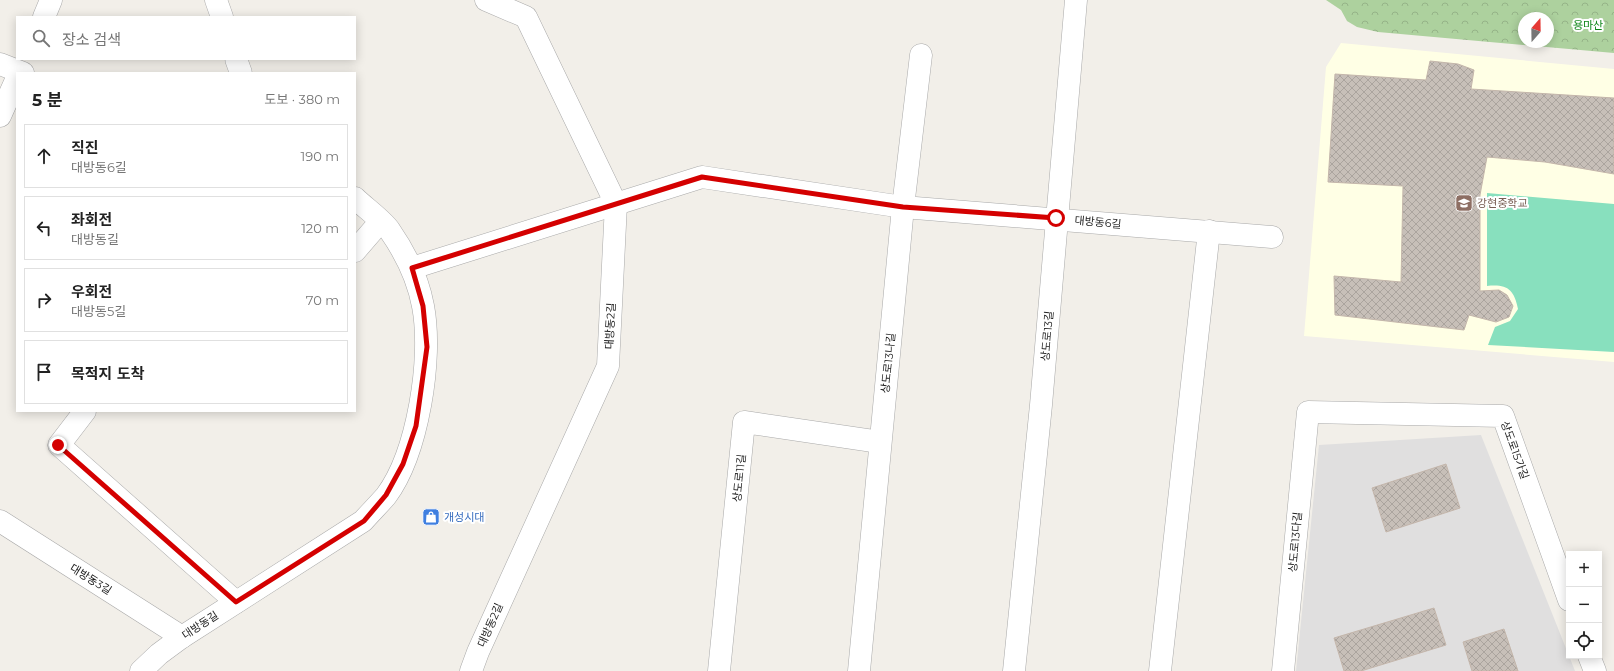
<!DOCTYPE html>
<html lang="ko">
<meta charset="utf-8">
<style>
:root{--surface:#fff;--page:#f2f2f2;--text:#222;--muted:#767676;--line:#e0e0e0}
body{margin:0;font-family:Montserrat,"Noto Sans KR",sans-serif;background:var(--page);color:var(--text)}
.controls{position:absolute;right:12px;bottom:12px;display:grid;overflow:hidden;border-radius:0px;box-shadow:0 2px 10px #0003}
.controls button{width:36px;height:36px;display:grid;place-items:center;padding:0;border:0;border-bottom:1px solid var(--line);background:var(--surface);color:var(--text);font:20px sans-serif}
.compass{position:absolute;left:1518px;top:12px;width:36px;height:36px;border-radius:50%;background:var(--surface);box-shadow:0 2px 10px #0003;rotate:20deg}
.stop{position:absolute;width:12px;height:12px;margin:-9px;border:3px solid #d40000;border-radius:50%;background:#fff}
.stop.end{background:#d40000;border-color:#fff;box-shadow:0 1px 4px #0008}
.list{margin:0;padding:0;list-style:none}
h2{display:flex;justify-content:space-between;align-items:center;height:52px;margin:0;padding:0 16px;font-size:17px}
h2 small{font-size:13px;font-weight:400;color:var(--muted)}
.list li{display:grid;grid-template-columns:26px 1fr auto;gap:12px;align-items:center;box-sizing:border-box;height:64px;margin:0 8px 8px;padding:0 8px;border:1px solid var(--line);border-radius:0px}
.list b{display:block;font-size:15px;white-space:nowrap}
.list p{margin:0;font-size:13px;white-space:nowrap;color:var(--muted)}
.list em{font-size:13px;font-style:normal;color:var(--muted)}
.icon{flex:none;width:22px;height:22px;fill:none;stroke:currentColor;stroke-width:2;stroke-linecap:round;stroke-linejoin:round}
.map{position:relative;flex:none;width:1614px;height:671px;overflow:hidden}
.search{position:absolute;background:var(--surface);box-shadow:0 2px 10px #0003;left:16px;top:16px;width:340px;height:44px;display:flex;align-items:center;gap:10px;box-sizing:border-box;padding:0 14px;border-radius:0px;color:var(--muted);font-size:15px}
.panel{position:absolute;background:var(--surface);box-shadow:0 2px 10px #0003;left:16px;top:72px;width:340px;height:340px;border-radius:0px}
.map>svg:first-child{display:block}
.residential{fill:#e0dfdf}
.education{fill:#ffffe5}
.forest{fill:url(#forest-crowns);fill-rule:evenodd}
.pitch{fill:#88e0be}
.building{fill:url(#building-cross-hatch);stroke:#c4b6ab}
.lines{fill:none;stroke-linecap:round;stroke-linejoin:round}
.minor-casing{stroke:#a9a9a9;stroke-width:23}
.minor{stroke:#fff;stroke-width:22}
.route{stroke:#d40000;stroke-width:5}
.labels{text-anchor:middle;stroke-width:4;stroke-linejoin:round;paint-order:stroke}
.park-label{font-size:11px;fill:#0c8416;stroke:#fff}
.education-label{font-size:11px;fill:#785e54;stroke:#fff;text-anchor:start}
.street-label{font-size:11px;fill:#222;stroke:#fff}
.shop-label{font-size:11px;fill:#366cbe;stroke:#fff;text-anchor:start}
</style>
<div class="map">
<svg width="1614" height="671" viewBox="0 0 1614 671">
<defs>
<pattern id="forest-crowns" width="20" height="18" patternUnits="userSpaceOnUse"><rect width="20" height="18" fill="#add19e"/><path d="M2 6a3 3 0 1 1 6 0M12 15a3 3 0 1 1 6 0" fill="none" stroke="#95b388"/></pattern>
<pattern id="building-cross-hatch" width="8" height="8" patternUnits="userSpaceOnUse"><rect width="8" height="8" fill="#c7bfb8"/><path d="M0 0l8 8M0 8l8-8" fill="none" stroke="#aba49e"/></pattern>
</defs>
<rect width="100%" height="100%" fill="#f2efe9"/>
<polygon class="residential" points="1481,435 1575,671 1296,671 1319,445"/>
<polygon class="education" points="1341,43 1614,69 1614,362 1304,336 1326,67"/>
<path class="forest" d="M1326,0H1614V53L1378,32L1357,27L1347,21L1341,10ZM1524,18H1548V42H1524Z"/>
<path class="pitch" d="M1487,193L1614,204V352L1488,345L1495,327L1510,321L1518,309C1514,289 1507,284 1487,286Z"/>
<g class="building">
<polygon points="1430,61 1458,64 1474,70 1471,89 1614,98 1614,174 1545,162 1487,157 1480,195 1480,291 1499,290 1507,295 1513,306 1509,317 1496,322 1469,315 1464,330 1335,315 1334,276 1401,282 1403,186 1328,182 1335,74 1426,80"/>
<polygon points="1446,464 1460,508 1386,532 1372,488"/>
<polygon points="1434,608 1446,645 1361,671 1344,671 1334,638"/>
<polygon points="1504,629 1518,671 1472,671 1463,642"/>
</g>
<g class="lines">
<defs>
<g id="minor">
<polyline points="216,0 222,17"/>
<polyline points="44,17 51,0"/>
<polyline points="236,59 241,73"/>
<polyline points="0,64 23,73"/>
<polyline points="0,116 17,78"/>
<polyline points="355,251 380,222"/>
<polyline points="412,268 702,177 903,207 1272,237"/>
<polyline points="85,411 59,445 236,602"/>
<polyline points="0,521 182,637"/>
<polyline points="1589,656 1595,671"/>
<path d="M141,671L159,654L182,637L363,521C371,512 379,504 386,496C418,453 433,358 423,306C418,279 406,254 390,231C385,222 364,207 355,198"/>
<polyline points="471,671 478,652 608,366 616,204 526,17 486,0"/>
<polyline points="719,671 744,422 880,442"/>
<polyline points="859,671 903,207 921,55"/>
<polyline points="1014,671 1041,405 1076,0"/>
<polyline points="1160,671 1209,231"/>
<polyline points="1283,671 1308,412 1503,416 1569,600"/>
</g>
</defs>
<use href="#minor" class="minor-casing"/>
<use href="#minor" class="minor"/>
</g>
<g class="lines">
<polyline class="route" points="58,445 236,602 364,521 386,495 403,464 416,426 427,347 423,306 412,268 702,177 903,207 1056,218"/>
</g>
<defs>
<symbol id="school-square" viewBox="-11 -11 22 22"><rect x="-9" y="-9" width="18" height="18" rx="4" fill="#8d6e63" stroke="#fff"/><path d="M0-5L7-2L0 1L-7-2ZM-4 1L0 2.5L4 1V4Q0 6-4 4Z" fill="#fff"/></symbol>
<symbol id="shop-square" viewBox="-11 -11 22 22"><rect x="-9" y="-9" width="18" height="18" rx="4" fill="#3f7fe0" stroke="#fff"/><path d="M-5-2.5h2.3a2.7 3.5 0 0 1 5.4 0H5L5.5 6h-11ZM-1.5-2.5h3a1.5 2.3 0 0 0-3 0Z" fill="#fff"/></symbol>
</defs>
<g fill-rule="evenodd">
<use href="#school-square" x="1454" y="193" width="20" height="20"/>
<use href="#shop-square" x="421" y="507" width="20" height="20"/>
</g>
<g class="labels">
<g class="park-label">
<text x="1588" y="29">용마산</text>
</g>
<g class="education-label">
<text x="1477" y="207">강현중학교</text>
</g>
<g class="street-label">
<text transform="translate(1098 222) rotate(5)" y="4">대방동6길</text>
<text transform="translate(610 326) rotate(-87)" y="4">대방동2길</text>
<text transform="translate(1047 336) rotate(-85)" y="4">상도로13길</text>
<text transform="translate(888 363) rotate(-84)" y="4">상도로13나길</text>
<text transform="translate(1515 450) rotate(70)" y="4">상도로15가길</text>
<text transform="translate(739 478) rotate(-84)" y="4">상도로11길</text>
<text transform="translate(1295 542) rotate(-85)" y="4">상도로13다길</text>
<text transform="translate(91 579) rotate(32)" y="4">대방동3길</text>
<text transform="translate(200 625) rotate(-33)" y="4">대방동길</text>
<text transform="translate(490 625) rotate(-66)" y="4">대방동2길</text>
</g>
<g class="shop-label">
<text x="444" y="521">개성시대</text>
</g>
</g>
</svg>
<div class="controls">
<button>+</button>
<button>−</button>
<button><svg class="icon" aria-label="locate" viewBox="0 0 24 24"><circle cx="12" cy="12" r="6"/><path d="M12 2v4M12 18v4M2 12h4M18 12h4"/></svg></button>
</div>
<svg class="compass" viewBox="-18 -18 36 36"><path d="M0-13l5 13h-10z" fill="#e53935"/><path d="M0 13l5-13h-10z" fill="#767676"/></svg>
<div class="stop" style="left:1056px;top:218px"></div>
<div class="stop end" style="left:58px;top:445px"></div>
<div class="search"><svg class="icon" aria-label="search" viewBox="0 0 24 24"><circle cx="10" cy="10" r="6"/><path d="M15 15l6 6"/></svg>장소 검색</div>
<section class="panel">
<h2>5 분<small>도보 · 380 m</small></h2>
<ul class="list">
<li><svg class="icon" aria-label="ahead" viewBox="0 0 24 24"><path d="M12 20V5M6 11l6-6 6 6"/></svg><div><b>직진</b><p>대방동6길</p></div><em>190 m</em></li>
<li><svg class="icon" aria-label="left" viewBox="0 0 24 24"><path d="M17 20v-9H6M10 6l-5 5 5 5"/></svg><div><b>좌회전</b><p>대방동길</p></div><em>120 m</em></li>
<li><svg class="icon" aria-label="right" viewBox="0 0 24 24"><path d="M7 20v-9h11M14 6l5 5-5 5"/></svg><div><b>우회전</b><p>대방동5길</p></div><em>70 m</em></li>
<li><svg class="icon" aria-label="arrive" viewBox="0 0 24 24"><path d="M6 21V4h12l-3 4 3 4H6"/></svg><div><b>목적지 도착</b></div></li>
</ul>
</section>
</div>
